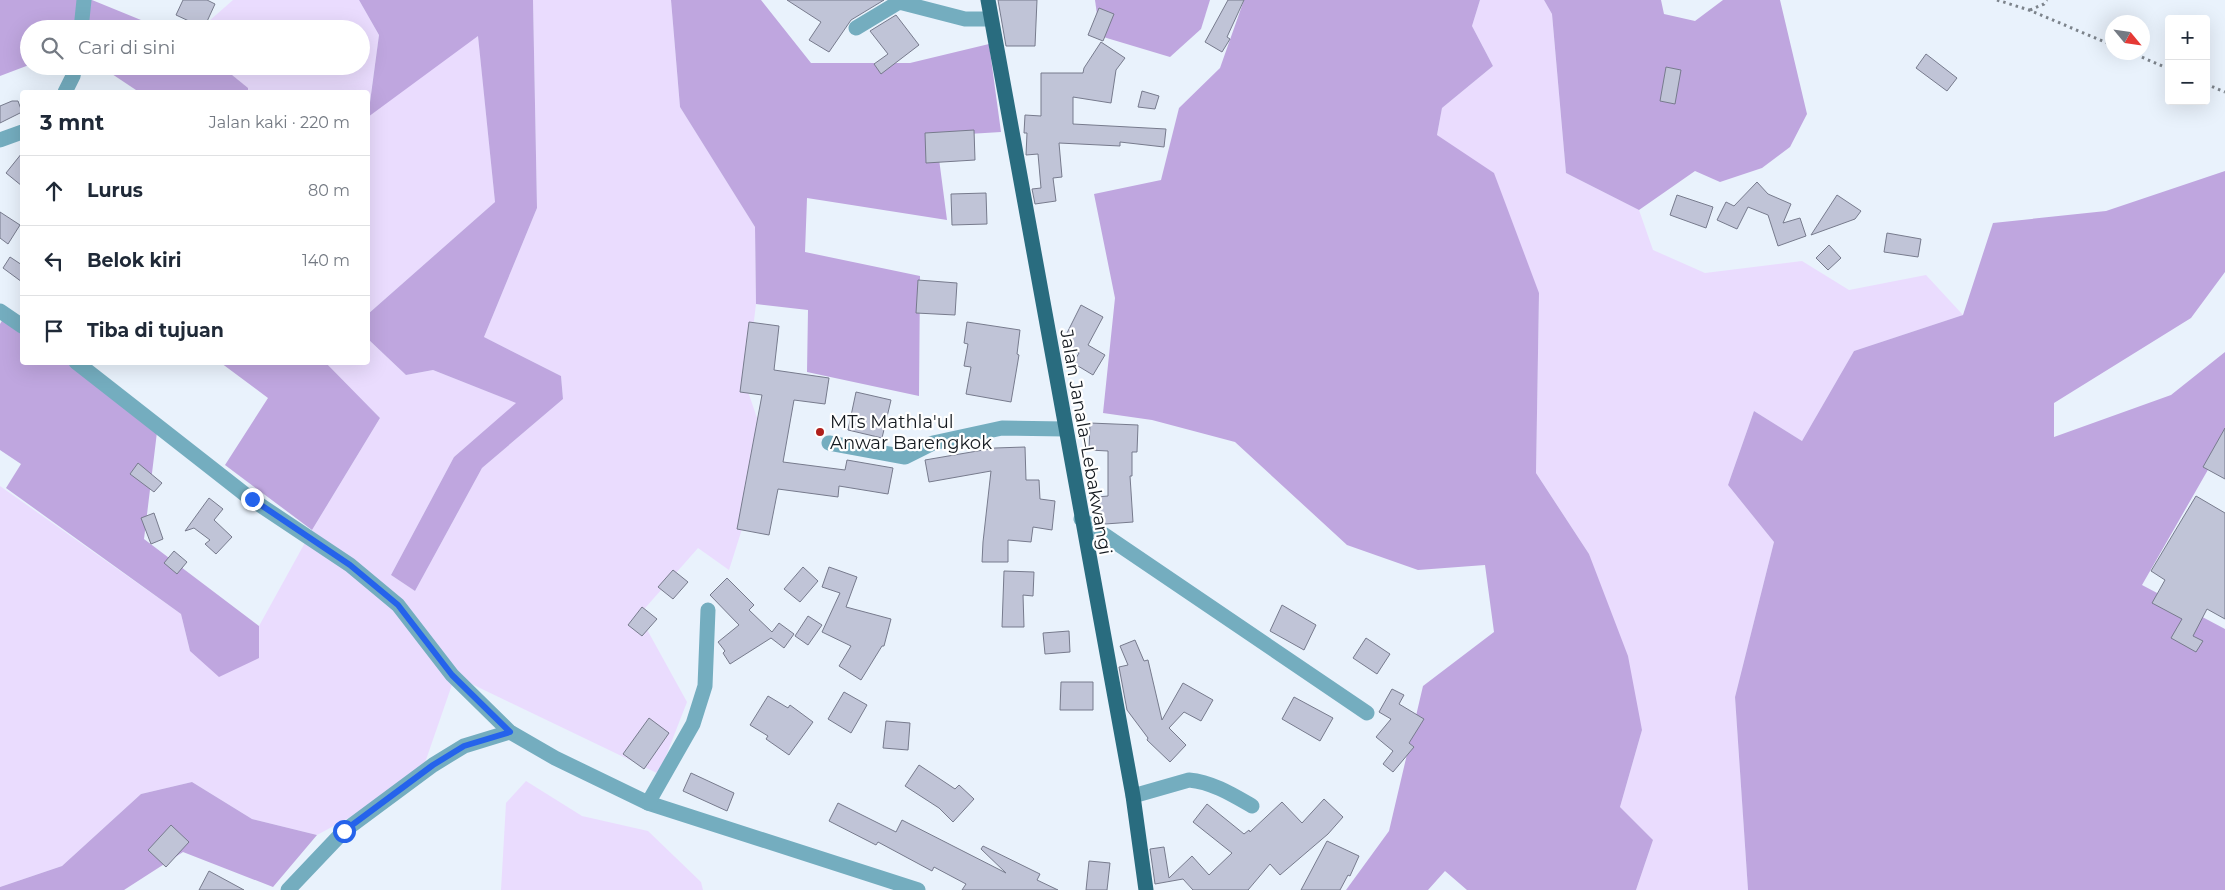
<!DOCTYPE html>
<html lang="id">
<meta charset="utf-8">
<style>
:root{--surface:#fff;--page:#f2f2f3;--text:#1f2937;--muted:#747a83;--line:#e0e1e3}
body{margin:0;font-family:Montserrat,sans-serif;background:var(--page);color:var(--text)}
.controls{position:absolute;right:15px;top:15px;display:grid;overflow:hidden;border-radius:5px;box-shadow:0 5px 20px #0002}
.controls button{width:45px;height:45px;display:grid;place-items:center;padding:0;border:0;border-bottom:1px solid var(--line);background:var(--surface);color:var(--text);font:25px sans-serif}
.compass{position:absolute;left:2105px;top:15px;width:45px;height:45px;border-radius:50%;background:var(--surface);box-shadow:0 5px 20px #0002;rotate:119deg}
.stop{position:absolute;width:15px;height:15px;margin:-11px;border:4px solid #2563eb;border-radius:50%;background:#fff}
.stop.end{background:#2563eb;border-color:#fff;box-shadow:0 1px 5px #0008}
.list{margin:0;padding:0;list-style:none}
h2{display:flex;justify-content:space-between;align-items:center;height:65px;margin:0;padding:0 20px;font-size:21px}
h2 small{font-size:16px;font-weight:400;color:var(--muted)}
.list li{display:grid;grid-template-columns:32px 1fr auto;gap:15px;align-items:center;box-sizing:border-box;height:70px;padding:0 20px;border-top:1px solid var(--line)}
.list b{display:block;font-size:19px;white-space:nowrap}
.list em{font-size:16px;font-style:normal;color:var(--muted)}
.icon{flex:none;width:28px;height:28px;fill:none;stroke:currentColor;stroke-width:2;stroke-linecap:round;stroke-linejoin:round}
.map{position:relative;flex:none;width:2225px;height:890px;overflow:hidden}
.search{position:absolute;background:var(--surface);box-shadow:0 5px 20px #0002;left:20px;top:20px;width:350px;height:55px;display:flex;align-items:center;gap:12px;box-sizing:border-box;padding:0 18px;border-radius:28px;color:var(--muted);font-size:19px}
.panel{position:absolute;background:var(--surface);box-shadow:0 5px 20px #0002;left:20px;top:90px;width:350px;height:275px;border-radius:5px}
.map>svg:first-child{display:block}
.green{fill:#eadcfe}
.forest{fill:#bfa6df}
.building{fill:#c0c4d7;stroke:#777b8d}
.lines{fill:none;stroke-linecap:round;stroke-linejoin:round}
.path{stroke:#7c838b;stroke-width:3;stroke-dasharray:2.5 4;stroke-linecap:butt}
.minor{stroke:#74adbf;stroke-width:15}
.major{stroke:#296c7f;stroke-width:15}
.route{stroke:#2563eb;stroke-width:6}
.poi-dot{fill:#b01f1b;stroke:#fff;stroke-width:2}
.labels{text-anchor:middle;stroke-width:4.5;stroke-linejoin:round;paint-order:stroke}
.poi-label{font-size:18px;fill:#151a20;stroke:#fff;text-anchor:start}
.street-label{font-size:18px;fill:#151a20;stroke:#fff}
</style>
<div class="map">
<svg width="2225" height="890" viewBox="0 0 2225 890">
<rect width="100%" height="100%" fill="#e9f2fc"/>
<g class="green">
<polygon points="233,0 359,0 379,35 368,116 478,35 495,202 368,314 368,92 248,92 247,88 221,66 361,66 361,29 200,29"/>
<polygon points="533,0 671,0 680,107 755,227 756,304 746,386 764,438 742,529 729,570 698,548 639,615 687,702 659,774 455,676 419,780 317,835 252,819 192,782 141,794 62,866 0,887 0,486 181,614 190,651 259,658 259,626 312,530 380,418 326,363 368,362 368,339 406,375 433,370 517,403 454,457 391,575 415,591 482,468 563,399 561,376 484,337 537,208"/>
<polygon points="1480,0 1544,0 1552,14 1566,173 1639,210 1653,250 1705,273 1802,261 1849,290 1926,275 1963,315 1854,351 1802,441 1754,411 1728,485 1774,542 1735,697 1748,890 1636,890 1653,840 1620,807 1642,730 1589,554 1536,473 1539,293 1437,135 1442,108 1493,66 1472,26"/>
<polygon points="526,781 582,816 648,831 701,882 703,890 501,890 506,803"/>
</g>
<g class="forest">
<polygon points="0,0 92,0 163,29 29,29 29,65 0,76"/>
<polygon points="359,0 533,0 537,208 484,337 561,376 563,399 482,468 415,591 391,575 454,457 516,403 433,370 406,375 368,339 368,314 495,202 478,36 368,117 379,35"/>
<polygon points="671,0 761,0 811,63 910,63 989,44 1001,132 936,136 947,220 807,198 805,252 920,276 919,396 807,372 808,310 756,304 755,227 680,107"/>
<polygon points="1095,0 1210,0 1201,29 1170,57 1100,36"/>
<polygon points="1244,0 1480,0 1472,26 1493,66 1442,108 1437,135 1494,173 1539,293 1536,473 1589,554 1628,656 1642,730 1620,807 1653,840 1636,890 1467,890 1445,871 1428,890 1346,890 1389,831 1423,686 1494,632 1485,565 1418,570 1347,545 1235,442 1152,420 1103,413 1115,298 1094,194 1161,180 1179,108 1220,68"/>
<polygon points="1544,0 1661,0 1664,14 1695,21 1723,0 1780,0 1807,114 1790,147 1762,168 1720,182 1695,171 1639,210 1566,173 1552,14"/>
<polygon points="100,66 221,66 248,88 248,92 139,92"/>
<polygon points="2225,171 2225,272 2191,318 2054,403 2054,437 2171,395 2225,352 2225,440 2142,585 2225,629 2225,890 1748,890 1735,697 1774,542 1728,485 1754,411 1802,441 1854,351 1963,315 1993,223 2106,211"/>
<polygon points="6,314 22,326 22,362 71,363 157,432 144,539 259,626 259,658 219,677 190,651 181,614 6,488 21,464 0,450 0,324"/>
<polygon points="221,363 326,363 380,418 312,530 225,465 268,398"/>
<polygon points="192,782 252,819 317,835 273,887 183,852 124,890 0,890 0,887 62,866 141,794"/>
</g>
<g class="building">
<polygon points="183,0 207,0 215,4 204,28 176,15"/>
<polygon points="787,0 884,0 851,20 829,52 809,40 821,22"/>
<polygon points="998,0 1037,0 1035,46 1006,46"/>
<polygon points="1228,0 1244,0 1227,37 1230,39 1222,52 1205,42"/>
<polygon points="1099,8 1114,14 1103,41 1088,35"/>
<polygon points="896,15 919,45 881,74 874,64 888,54 870,31"/>
<polygon points="1101,42 1125,58 1116,70 1111,103 1073,97 1073,124 1166,129 1164,147 1120,142 1120,146 1059,143 1062,177 1053,178 1056,201 1035,204 1032,189 1041,188 1038,154 1026,155 1027,133 1024,133 1025,115 1041,116 1041,73 1083,73 1084,68"/>
<polygon points="1926,54 1957,78 1947,91 1916,68"/>
<polygon points="1666,67 1681,70 1675,104 1660,101"/>
<polygon points="1142,91 1159,96 1155,109 1138,107"/>
<polygon points="12,101 18,101 22,112 0,123 0,106"/>
<polygon points="974,130 975,160 926,163 925,133"/>
<polygon points="22,153 22,186 6,173"/>
<polygon points="1757,182 1768,194 1791,204 1783,223 1800,218 1806,236 1778,246 1768,215 1748,207 1737,229 1717,220 1726,202 1734,206"/>
<polygon points="986,193 987,224 952,225 951,194"/>
<polygon points="1677,195 1713,207 1706,228 1670,215"/>
<polygon points="1837,195 1861,211 1855,219 1811,235"/>
<polygon points="0,212 20,225 8,244 0,238"/>
<polygon points="1887,233 1921,239 1918,257 1884,252"/>
<polygon points="1829,245 1841,258 1828,270 1816,258"/>
<polygon points="10,257 22,265 22,282 3,268"/>
<polygon points="918,280 957,283 955,315 916,313"/>
<polygon points="1081,305 1103,317 1088,345 1105,355 1093,375 1073,363 1079,353 1062,343"/>
<polygon points="749,322 779,326 774,370 829,378 825,404 794,400 783,462 845,470 847,460 893,468 888,494 839,486 838,497 778,489 769,535 737,529 762,395 740,392"/>
<polygon points="967,322 1020,330 1017,354 1019,355 1011,402 966,394 971,367 964,366 968,344 964,343"/>
<polygon points="856,392 891,400 882,438 848,430"/>
<polygon points="1090,423 1138,425 1137,452 1132,452 1132,476 1130,476 1133,522 1105,524 1098,519 1097,497 1108,496 1108,451 1089,450"/>
<polygon points="2225,428 2225,479 2203,467"/>
<polygon points="1025,447 1026,480 1039,480 1040,499 1055,501 1052,530 1033,527 1031,542 1008,540 1008,562 982,562 983,542 991,471 929,482 925,460 995,448"/>
<polygon points="138,463 162,483 154,492 130,474"/>
<polygon points="2196,496 2225,513 2225,619 2207,609 2193,636 2203,641 2196,652 2171,638 2182,619 2152,603 2165,580 2151,571"/>
<polygon points="209,498 223,509 214,520 232,537 216,554 205,544 210,540 194,528 185,531"/>
<polygon points="154,513 163,539 151,544 141,518"/>
<polygon points="174,551 187,562 177,574 164,563"/>
<polygon points="803,567 818,581 800,602 784,589"/>
<polygon points="829,567 857,577 846,607 891,619 884,646 882,646 861,680 839,666 851,646 822,632 840,593 822,587"/>
<polygon points="673,570 688,582 673,599 658,587"/>
<polygon points="1004,571 1034,572 1033,596 1023,595 1024,627 1002,627"/>
<polygon points="727,578 754,605 749,610 772,632 779,623 794,634 784,648 771,638 730,664 723,653 725,651 718,642 739,625 710,595"/>
<polygon points="1282,605 1316,625 1304,650 1270,631"/>
<polygon points="642,607 657,619 642,636 628,625"/>
<polygon points="808,616 822,625 808,645 795,636"/>
<polygon points="1069,631 1070,652 1045,654 1043,633"/>
<polygon points="1366,638 1390,654 1377,674 1353,658"/>
<polygon points="1135,640 1144,661 1148,660 1162,720 1183,683 1213,700 1201,721 1184,712 1169,728 1186,745 1170,762 1147,740 1148,738 1127,710 1119,667 1128,665 1120,646"/>
<polygon points="1061,682 1093,682 1093,710 1060,710"/>
<polygon points="1392,689 1404,695 1399,704 1424,719 1409,743 1414,747 1393,772 1383,764 1393,751 1376,737 1391,719 1379,712"/>
<polygon points="844,692 867,705 851,733 828,719"/>
<polygon points="768,696 788,708 790,705 813,722 789,755 766,739 768,736 750,725"/>
<polygon points="1294,697 1333,718 1320,741 1282,719"/>
<polygon points="649,718 669,733 644,769 623,754"/>
<polygon points="886,721 910,723 908,750 883,748"/>
<polygon points="919,765 955,789 959,785 974,799 953,822 939,808 905,786"/>
<polygon points="691,773 734,793 727,811 683,791"/>
<polygon points="1324,799 1343,817 1328,834 1280,875 1270,864 1248,890 1193,890 1183,879 1155,884 1150,849 1164,847 1169,878 1192,856 1209,875 1232,853 1193,822 1207,804 1244,834 1249,830 1250,832 1282,802 1302,823"/>
<polygon points="838,803 896,832 902,820 1006,873 981,849 983,846 1040,874 1037,880 1058,890 962,890 966,884 934,867 932,871 878,842 876,845 829,821"/>
<polygon points="171,825 189,842 166,867 148,850"/>
<polygon points="1327,841 1359,856 1350,876 1348,875 1340,890 1301,890"/>
<polygon points="1089,861 1110,863 1107,890 1086,890"/>
<polygon points="209,871 244,890 199,890"/>
</g>
<g class="lines">
<g class="path">
<polyline points="1997,0 2029,10 2112,45"/>
<polyline points="2030,10 2044,4 2047,0"/>
<polyline points="2130,52 2169,69"/>
<polyline points="2206,84 2225,92"/>
</g>
<g class="minor">
<polyline points="856,28 899,2 965,19 990,19"/>
<polyline points="81,29 84,0"/>
<polyline points="65,92 73,76 75,66"/>
<polyline points="0,140 22,132"/>
<polyline points="0,311 22,326"/>
<polyline points="76,362 251,499 350,565 398,605 452,675 510,732 555,758 648,803 918,890"/>
<polyline points="829,443 905,457 933,443 1002,428 1065,429"/>
<polyline points="1081,519 1367,713"/>
<path d="M1133,796L1189,780C1212,782 1233,795 1252,806"/>
<polyline points="648,803 693,724 705,686 708,610"/>
<polyline points="288,890 344,831 433,765 464,746 510,732"/>
</g>
<polyline class="major" points="988,0 1133,796 1146,890"/>
</g>
<g class="lines">
<polyline class="route" points="252,499 350,565 398,605 452,675 510,732 464,746 433,765 344,831"/>
</g>
<circle class="poi-dot" cx="820" cy="432" r="5"/>
<g class="labels">
<g class="poi-label">
<text x="830" y="428">MTs Mathla'ul<tspan x="830" dy="21">Anwar Barengkok</tspan></text>
</g>
<g class="street-label">
<text transform="translate(1086 442) rotate(80)" y="6">Jalan Janala–Lebakwangi</text>
</g>
</g>
</svg>
<div class="controls">
<button>+</button>
<button>−</button>
</div>
<svg class="compass" viewBox="-18 -18 36 36"><path d="M0-13l5 13h-10z" fill="#e53935"/><path d="M0 13l5-13h-10z" fill="#747a83"/></svg>
<div class="stop" style="left:344px;top:831px"></div>
<div class="stop end" style="left:252px;top:499px"></div>
<div class="search"><svg class="icon" aria-label="search" viewBox="0 0 24 24"><circle cx="10" cy="10" r="6"/><path d="M15 15l6 6"/></svg>Cari di sini</div>
<section class="panel">
<h2>3 mnt<small>Jalan kaki · 220 m</small></h2>
<ul class="list">
<li><svg class="icon" aria-label="ahead" viewBox="0 0 24 24"><path d="M12 20V5M6 11l6-6 6 6"/></svg><div><b>Lurus</b></div><em>80 m</em></li>
<li><svg class="icon" aria-label="left" viewBox="0 0 24 24"><path d="M17 20v-9H6M10 6l-5 5 5 5"/></svg><div><b>Belok kiri</b></div><em>140 m</em></li>
<li><svg class="icon" aria-label="arrive" viewBox="0 0 24 24"><path d="M6 21V4h12l-3 4 3 4H6"/></svg><div><b>Tiba di tujuan</b></div></li>
</ul>
</section>
</div>
